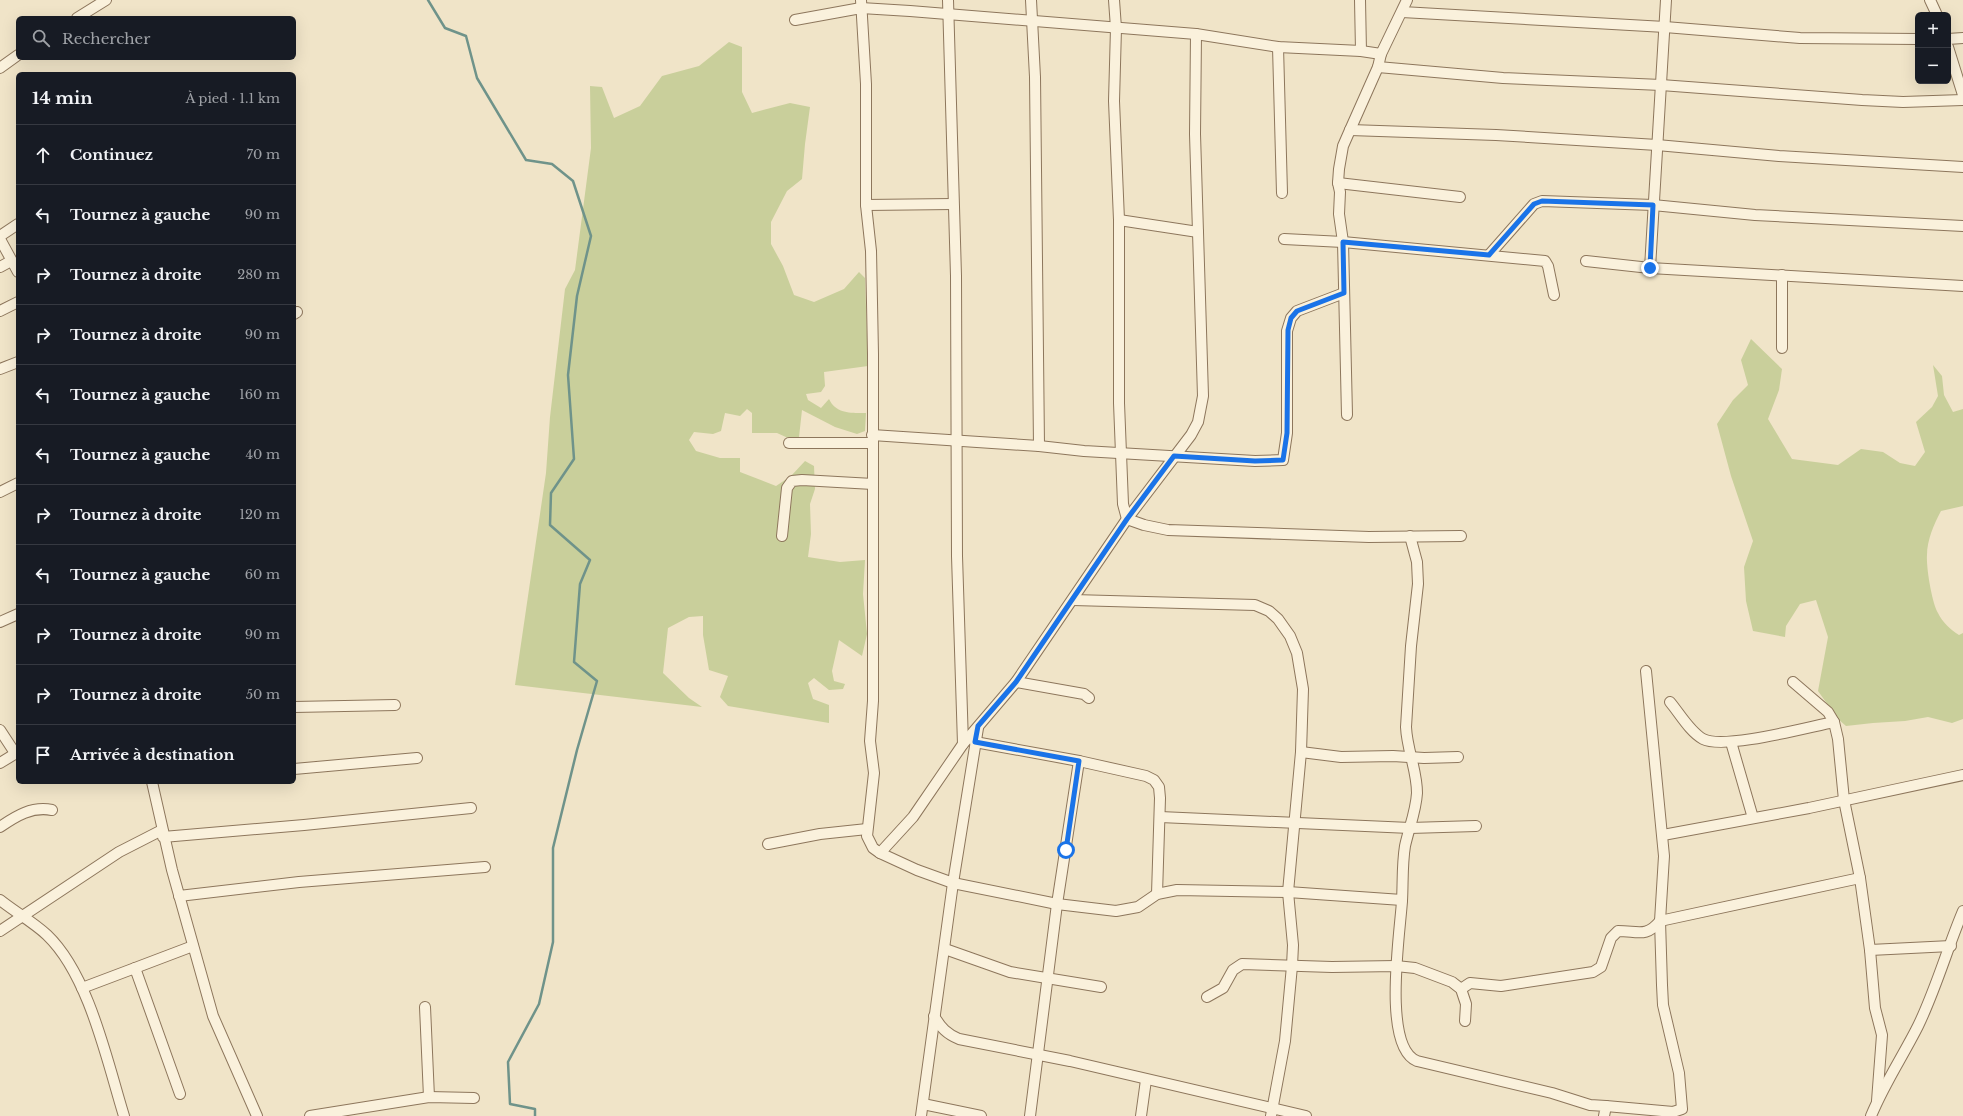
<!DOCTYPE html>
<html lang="fr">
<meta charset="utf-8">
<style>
:root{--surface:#171b24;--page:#242831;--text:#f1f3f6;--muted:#9ea1a6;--line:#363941}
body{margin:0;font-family:"Libre Baskerville",serif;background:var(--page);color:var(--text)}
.controls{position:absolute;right:12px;top:12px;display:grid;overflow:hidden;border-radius:6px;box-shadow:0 4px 16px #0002}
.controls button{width:36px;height:36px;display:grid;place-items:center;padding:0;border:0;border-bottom:1px solid var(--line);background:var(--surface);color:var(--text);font:20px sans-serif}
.stop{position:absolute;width:12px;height:12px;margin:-9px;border:3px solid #1a73e8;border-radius:50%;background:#fff}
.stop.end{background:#1a73e8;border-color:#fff;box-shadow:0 1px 4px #0008}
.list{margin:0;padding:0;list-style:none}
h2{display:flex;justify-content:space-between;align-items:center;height:52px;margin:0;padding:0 16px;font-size:17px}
h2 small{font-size:13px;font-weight:400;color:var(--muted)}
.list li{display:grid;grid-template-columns:26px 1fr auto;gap:12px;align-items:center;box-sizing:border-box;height:60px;padding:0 16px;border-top:1px solid var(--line)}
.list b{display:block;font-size:15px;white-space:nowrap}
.list em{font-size:13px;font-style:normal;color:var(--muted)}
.icon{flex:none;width:22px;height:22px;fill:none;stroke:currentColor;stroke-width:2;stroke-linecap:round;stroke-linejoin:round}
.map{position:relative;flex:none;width:1963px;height:1116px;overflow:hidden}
.search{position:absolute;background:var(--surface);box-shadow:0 4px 16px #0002;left:16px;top:16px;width:280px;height:44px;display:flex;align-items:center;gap:10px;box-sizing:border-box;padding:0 14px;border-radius:6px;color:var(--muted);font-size:15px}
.panel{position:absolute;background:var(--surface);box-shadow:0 4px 16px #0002;left:16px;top:72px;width:280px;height:712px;border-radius:6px}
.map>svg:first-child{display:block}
.green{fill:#c9cf9b}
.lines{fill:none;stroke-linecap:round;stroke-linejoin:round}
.stream{stroke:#6f938a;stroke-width:2.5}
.minor-casing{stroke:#8d765c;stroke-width:12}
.minor{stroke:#faf1dc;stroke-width:10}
.route{stroke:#1a73e8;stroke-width:5}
</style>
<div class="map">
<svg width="1963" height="1116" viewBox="0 0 1963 1116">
<rect width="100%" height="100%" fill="#f0e4c8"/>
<g class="green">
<path d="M729,42L742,47V92L752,113L790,103L810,107L805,144L802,179L787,191L771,222V244L783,266L794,295L814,302L844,289L859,272L865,278L868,366L824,372L825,386L821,392L806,394L808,400L821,408L829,399C836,414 851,413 866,413L865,431L857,434L835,427L802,410L799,437L788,438L777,433H752V413L747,409L740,416L725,413L721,431L713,434L694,432L689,440L696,451L720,458H740V472L776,486L791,476L805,461L814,466L815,489L810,504L811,534L808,557L840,562L865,560L863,594L867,634L862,656L839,640L832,671L834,681L845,684L843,689L829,690L814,678L808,683L813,699L829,705V723L728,706L720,697L728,676L709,670L703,635V616L689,617L668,628L663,673L689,698L702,707L515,685L546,473L550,417L565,289L575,270L591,148L590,86L602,87L614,118L640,106L662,76L699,66Z"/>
<path d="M1751,339L1782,369L1779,390L1768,419L1792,459L1838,465L1861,449L1883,452L1900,463L1915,466L1925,452L1916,422L1932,407L1938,396L1933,365L1942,376L1944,395L1953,412L1963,409V506L1941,511C1934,524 1927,540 1927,555C1926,567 1932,603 1938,613C1942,622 1951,630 1959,635L1963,633V719L1952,723L1928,717L1905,721L1873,723L1846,726L1838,719L1818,691L1828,637L1816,600L1800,604L1786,626L1785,637L1753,631L1746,601L1744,567L1753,541L1731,476L1717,424L1733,400L1748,385L1741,360Z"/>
</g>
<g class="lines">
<polyline class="stream" points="428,0 445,28 466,36 477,78 526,160 552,164 573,181 591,236 577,296 568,375 574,459 551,493 550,525 590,560 580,584 574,662 597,681 577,750 553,848 553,942 539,1004 508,1062 510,1104 535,1109 535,1116"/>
<defs>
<g id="minor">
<polyline points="861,0 866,84 866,205 871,251 873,354 873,701 870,741 874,773 867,836 873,848 880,853 913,817 963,744 1016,682 1127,519 1191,435 1198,422 1203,396 1195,134 1196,34"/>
<polyline points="948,0 956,276 957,556 963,744"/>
<polyline points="1031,0 1035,77 1039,446"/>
<polyline points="1114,0 1116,28 1114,101 1119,220 1119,403 1123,504 1127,519 1144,525 1168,530 1369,537 1461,536"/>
<polyline points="1360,0 1361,51"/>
<polyline points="1930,0 1937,15"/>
<polyline points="1402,12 1665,27 1800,38 1918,39"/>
<polyline points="77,18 106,0"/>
<polyline points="795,20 861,8 910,11 1196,34 1278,47 1361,51 1381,54"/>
<polyline points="1948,39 1963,38"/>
<polyline points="1278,47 1282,193"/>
<polyline points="1948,47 1963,95"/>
<polyline points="1378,67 1503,78 1661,85 1862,100 1903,102 1963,100"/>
<polyline points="0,68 18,55"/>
<polyline points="1350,130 1496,135 1657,145 1779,156 1963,167"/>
<polyline points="1338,183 1460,197"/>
<polyline points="866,205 953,204"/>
<polyline points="1119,220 1198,232"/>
<polyline points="0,236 18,224"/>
<polyline points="0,239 18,272"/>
<polyline points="1284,239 1343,242 1545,261 1548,266 1554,295"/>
<polyline points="1489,255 1534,204 1542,201 1653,205 1755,215 1963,226"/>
<polyline points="1586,261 1650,268 1963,286"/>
<polyline points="0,267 11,261"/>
<polyline points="1650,268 1666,0"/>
<polyline points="0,311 18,302"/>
<polyline points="294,314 297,312"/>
<polyline points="1782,348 1782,275"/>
<polyline points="0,369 18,362"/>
<polyline points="1347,415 1343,242 1339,214 1340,192 1338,183 1339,169 1343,146 1350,130 1378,67 1381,54 1407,0"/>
<polyline points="872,435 1039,446 1084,451 1255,461 1283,460 1287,433 1287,331 1291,318 1297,311 1344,293"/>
<polyline points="789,443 872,443"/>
<polyline points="0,492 18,483"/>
<polyline points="782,536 787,488 792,481 802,480 873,484"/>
<path d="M1410,536L1417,562L1418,584L1411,646L1406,727C1407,750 1417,770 1417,793C1416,811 1409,828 1405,846C1402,864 1403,883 1402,901C1400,933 1382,1047 1417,1061L1552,1093L1590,1105L1606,1106L1604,1116"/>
<polyline points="1073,600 1255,605 1269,611 1278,619 1290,636 1297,653 1303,689 1301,752 1288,892 1293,945 1292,966 1285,1041 1271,1116"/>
<polyline points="0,622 18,614"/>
<polyline points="1016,682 1084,694 1089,698"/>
<polyline points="1793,682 1828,712 1834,722 1838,739 1844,800 1860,878 1870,950 1875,1008 1882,1035 1877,1101"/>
<path d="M1670,702C1680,714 1690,732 1703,739C1724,750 1808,727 1834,722"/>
<polyline points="294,707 395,705"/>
<polyline points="0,730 15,753"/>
<polyline points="975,742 1079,761 1146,776 1154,780 1159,787 1160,798 1157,894"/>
<polyline points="1731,742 1753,818"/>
<polyline points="1301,752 1341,757 1393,756 1424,758 1458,757"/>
<polyline points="0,763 18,752"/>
<polyline points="294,769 417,758"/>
<polyline points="152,782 172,870 213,1016 257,1116"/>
<polyline points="1160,817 1410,828 1476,826"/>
<path d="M0,827C16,816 32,806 52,810"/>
<polyline points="1663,835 1809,808 1963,775"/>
<polyline points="163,837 304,825 471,808"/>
<polyline points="768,844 820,834 867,829"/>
<polyline points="880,853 917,870 953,883 1057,904 1116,911 1138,907 1157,894 1177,890 1288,892 1402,900"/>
<polyline points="179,896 299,882 485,867"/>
<path d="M0,900C15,912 33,922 47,935C89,975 107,1061 124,1116"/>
<polyline points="0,931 119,852 162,830"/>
<polyline points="945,949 1010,972 1101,987"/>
<polyline points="1870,950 1951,946"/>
<polyline points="135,968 193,946"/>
<polyline points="82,988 135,968 180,1094"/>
<path d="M1461,989L1470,983L1501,986L1593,972L1601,967L1611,938L1618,931C1638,931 1646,938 1660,921L1860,878"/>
<polyline points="1207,997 1223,988 1233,970 1242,964 1332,967 1396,966 1415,968 1452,982 1461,989 1466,1004 1465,1021"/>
<polyline points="425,1007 429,1097"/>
<path d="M934,1016C941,1028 947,1034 959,1039L1070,1061L1306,1116"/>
<polyline points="923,1104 981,1116"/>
<polyline points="1606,1106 1673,1112 1682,1109 1679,1073 1663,1005 1662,985 1660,921 1664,856 1646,671"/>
<polyline points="310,1116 429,1097 474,1098"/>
<polyline points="921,1116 953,883 978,728"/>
<polyline points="1030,1116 1057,904 1079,761"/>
<polyline points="1141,1116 1146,1080"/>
<path d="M1871,1116C1884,1084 1903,1056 1918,1026C1936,989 1947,949 1963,911"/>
</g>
</defs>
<use href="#minor" class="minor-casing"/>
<use href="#minor" class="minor"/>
</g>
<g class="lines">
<polyline class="route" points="1066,850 1079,761 975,742 978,726 1016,682 1127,519 1174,456 1255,461 1283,460 1287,433 1288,330 1291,318 1297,311 1344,293 1343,242 1489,255 1534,204 1542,201 1653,205 1650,268"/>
</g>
</svg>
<div class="controls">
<button>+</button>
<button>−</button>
</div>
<div class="stop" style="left:1066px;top:850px"></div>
<div class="stop end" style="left:1650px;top:268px"></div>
<div class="search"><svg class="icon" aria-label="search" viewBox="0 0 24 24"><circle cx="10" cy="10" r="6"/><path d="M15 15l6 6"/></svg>Rechercher</div>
<section class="panel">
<h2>14 min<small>À pied · 1.1 km</small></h2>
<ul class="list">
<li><svg class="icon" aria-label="ahead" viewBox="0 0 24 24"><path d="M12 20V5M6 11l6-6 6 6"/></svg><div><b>Continuez</b></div><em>70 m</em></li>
<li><svg class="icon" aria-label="left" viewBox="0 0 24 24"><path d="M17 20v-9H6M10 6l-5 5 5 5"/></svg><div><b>Tournez à gauche</b></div><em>90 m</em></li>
<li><svg class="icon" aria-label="right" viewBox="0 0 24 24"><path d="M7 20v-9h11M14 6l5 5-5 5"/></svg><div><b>Tournez à droite</b></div><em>280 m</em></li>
<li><svg class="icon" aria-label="right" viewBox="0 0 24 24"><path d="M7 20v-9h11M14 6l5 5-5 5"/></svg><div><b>Tournez à droite</b></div><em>90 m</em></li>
<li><svg class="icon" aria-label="left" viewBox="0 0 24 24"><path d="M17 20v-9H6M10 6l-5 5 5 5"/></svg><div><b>Tournez à gauche</b></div><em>160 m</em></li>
<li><svg class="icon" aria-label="left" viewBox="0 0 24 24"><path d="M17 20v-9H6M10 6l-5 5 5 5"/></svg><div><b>Tournez à gauche</b></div><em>40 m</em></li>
<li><svg class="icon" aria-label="right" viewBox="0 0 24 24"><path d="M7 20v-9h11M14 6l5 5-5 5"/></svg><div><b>Tournez à droite</b></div><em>120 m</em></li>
<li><svg class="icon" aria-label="left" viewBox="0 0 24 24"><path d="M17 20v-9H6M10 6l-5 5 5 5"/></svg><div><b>Tournez à gauche</b></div><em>60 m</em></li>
<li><svg class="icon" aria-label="right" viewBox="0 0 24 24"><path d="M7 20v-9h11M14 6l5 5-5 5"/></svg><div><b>Tournez à droite</b></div><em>90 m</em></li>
<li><svg class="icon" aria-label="right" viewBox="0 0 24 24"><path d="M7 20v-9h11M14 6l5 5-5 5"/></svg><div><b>Tournez à droite</b></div><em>50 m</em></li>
<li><svg class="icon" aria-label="arrive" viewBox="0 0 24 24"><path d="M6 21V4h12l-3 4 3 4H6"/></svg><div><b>Arrivée à destination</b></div></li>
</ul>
</section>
</div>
